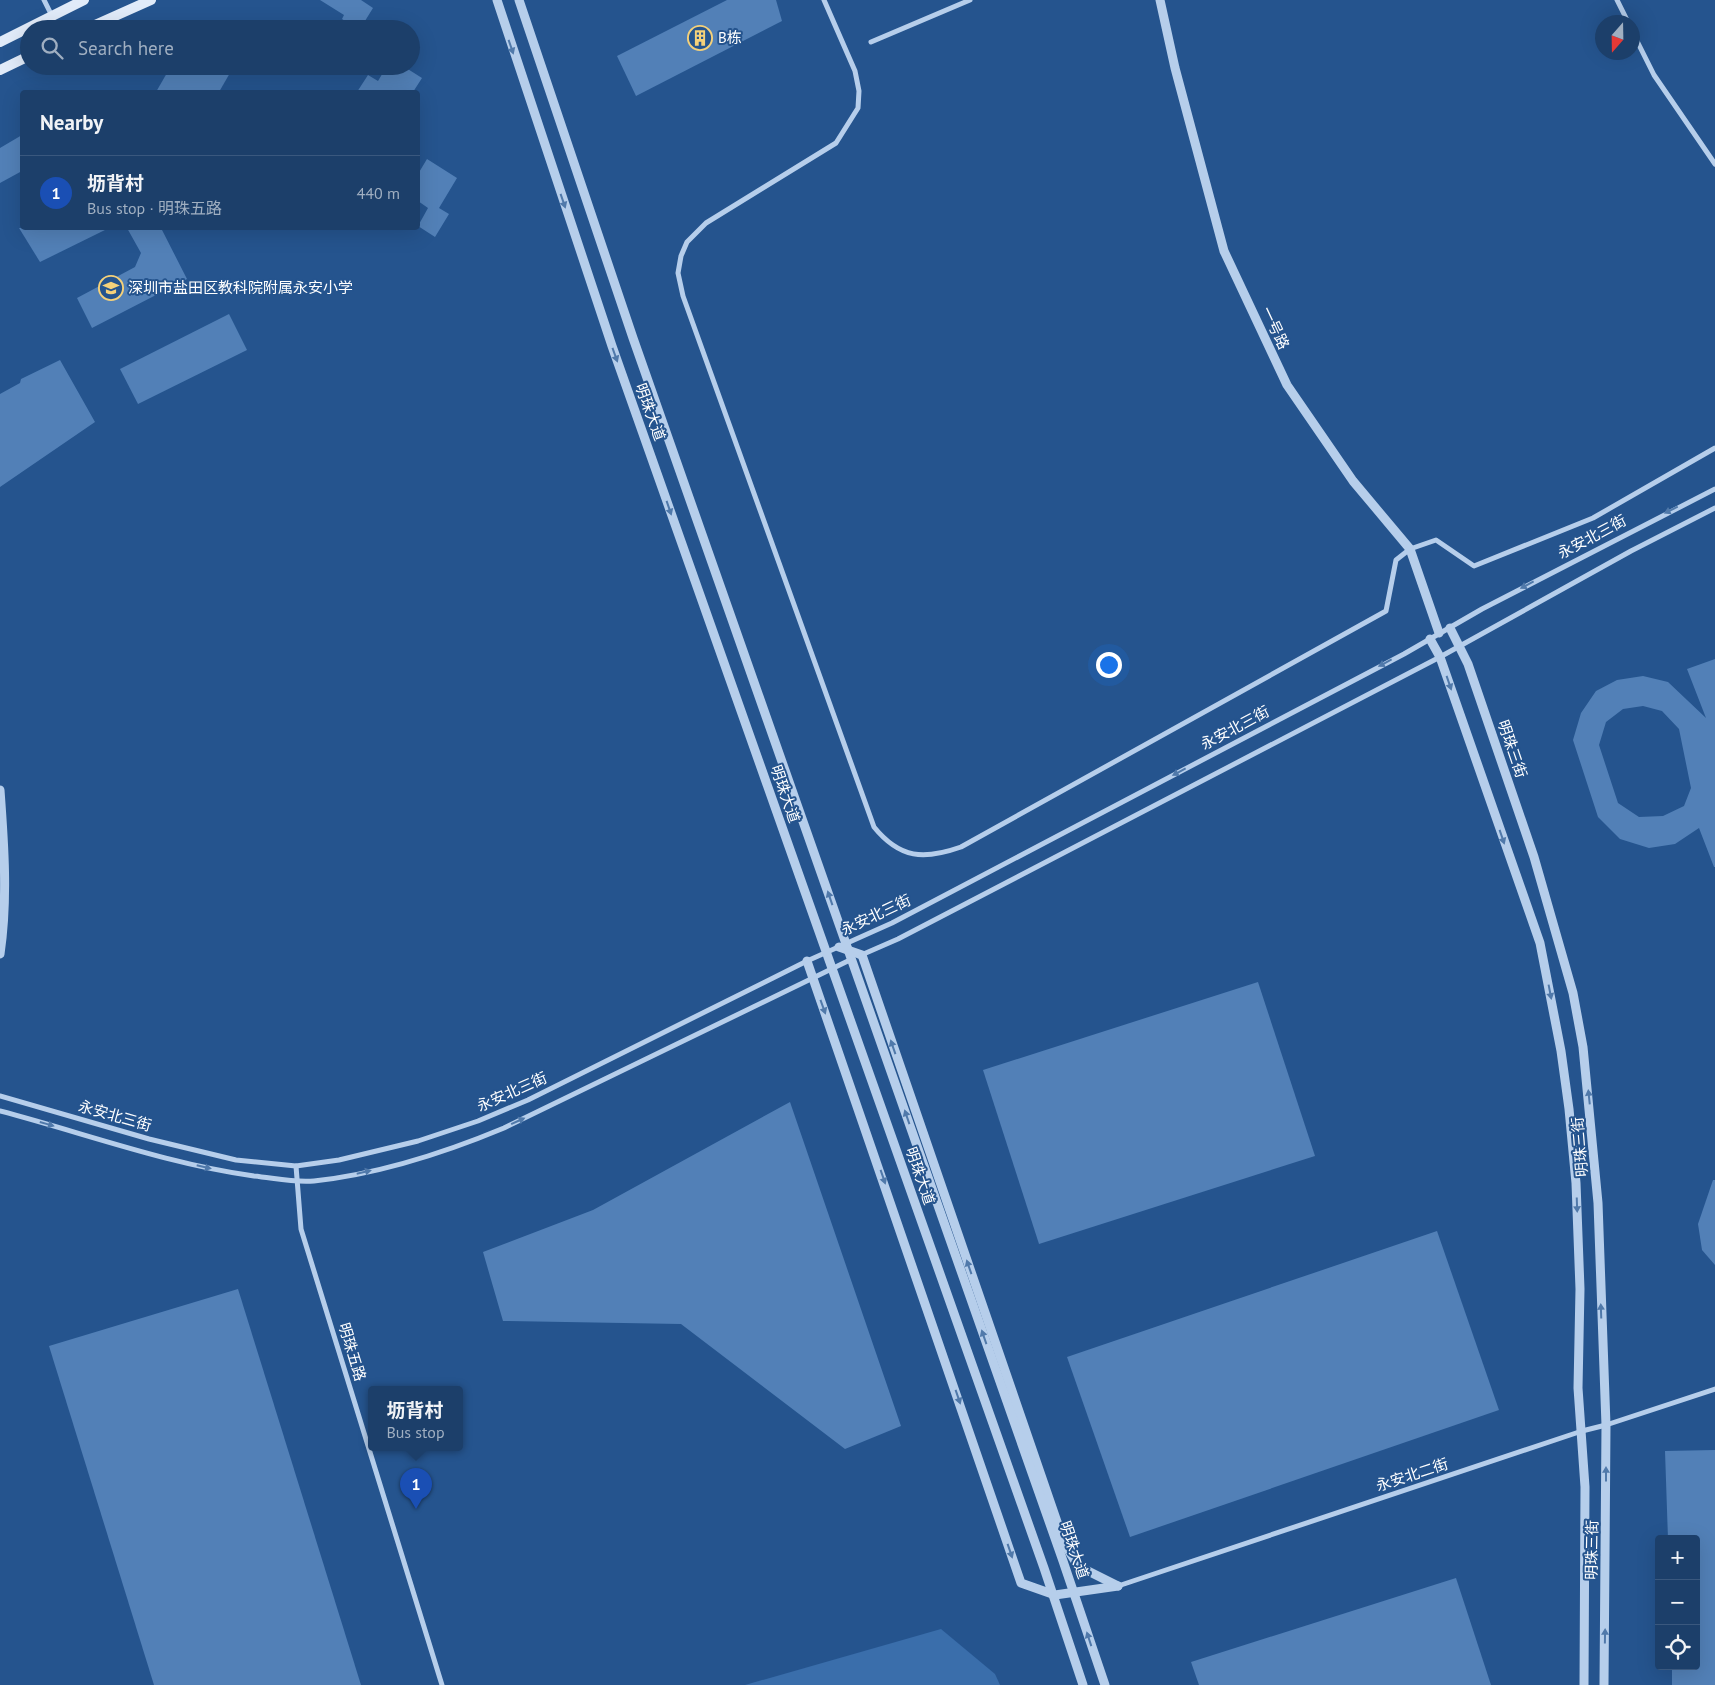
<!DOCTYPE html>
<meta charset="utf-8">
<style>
:root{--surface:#1c3f6a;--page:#254670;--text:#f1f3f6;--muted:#a0afc1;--line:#3a587e;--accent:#f5d17a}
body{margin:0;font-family:"PT Sans","Noto Sans SC",sans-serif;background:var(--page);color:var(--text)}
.controls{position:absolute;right:15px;bottom:15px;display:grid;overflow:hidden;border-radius:5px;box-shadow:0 5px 20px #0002}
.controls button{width:45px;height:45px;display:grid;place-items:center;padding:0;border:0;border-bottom:1px solid var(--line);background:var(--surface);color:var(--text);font:25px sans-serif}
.compass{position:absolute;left:1595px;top:15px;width:45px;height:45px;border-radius:50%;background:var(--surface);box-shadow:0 5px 20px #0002;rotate:200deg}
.you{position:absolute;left:1108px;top:664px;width:18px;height:18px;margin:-12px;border:4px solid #fff;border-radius:50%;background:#1a73e8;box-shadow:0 0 0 8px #1a73e833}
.badge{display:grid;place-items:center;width:32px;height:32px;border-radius:50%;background:var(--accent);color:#fff;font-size:16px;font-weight:700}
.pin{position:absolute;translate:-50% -41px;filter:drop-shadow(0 1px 2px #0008)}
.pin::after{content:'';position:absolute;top:26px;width:18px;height:15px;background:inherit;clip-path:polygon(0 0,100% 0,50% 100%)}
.popup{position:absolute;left:368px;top:1386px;width:95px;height:65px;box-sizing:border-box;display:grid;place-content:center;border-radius:5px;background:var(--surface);filter:drop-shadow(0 1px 4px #0005);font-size:16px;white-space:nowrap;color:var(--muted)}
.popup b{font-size:19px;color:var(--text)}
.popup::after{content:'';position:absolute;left:50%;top:100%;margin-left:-10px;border:10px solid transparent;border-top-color:var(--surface)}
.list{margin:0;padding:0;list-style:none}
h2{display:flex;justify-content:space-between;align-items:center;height:65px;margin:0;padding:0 20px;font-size:21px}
h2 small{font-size:16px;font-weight:400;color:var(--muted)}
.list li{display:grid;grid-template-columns:32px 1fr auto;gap:15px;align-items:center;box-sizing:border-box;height:75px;padding:0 20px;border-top:1px solid var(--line)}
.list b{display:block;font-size:19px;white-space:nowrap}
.list p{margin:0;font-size:16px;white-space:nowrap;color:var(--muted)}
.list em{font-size:16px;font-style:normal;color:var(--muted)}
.icon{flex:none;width:28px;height:28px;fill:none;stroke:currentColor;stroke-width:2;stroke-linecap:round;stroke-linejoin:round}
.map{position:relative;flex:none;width:1715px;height:1685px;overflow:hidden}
.search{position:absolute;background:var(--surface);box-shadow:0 5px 20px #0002;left:20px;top:20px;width:400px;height:55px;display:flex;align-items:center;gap:12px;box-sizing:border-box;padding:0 18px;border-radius:28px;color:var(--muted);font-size:19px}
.panel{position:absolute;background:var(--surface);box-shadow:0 5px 20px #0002;left:20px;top:90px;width:400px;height:140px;border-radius:5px}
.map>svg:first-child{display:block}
.green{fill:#3a6eab}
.building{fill:#5280b7;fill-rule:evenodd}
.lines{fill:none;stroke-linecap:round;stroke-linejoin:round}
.minor{stroke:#b6ceeb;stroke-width:5}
.tertiary{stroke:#b6ceeb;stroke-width:9}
.secondary{stroke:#e1ebf9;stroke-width:10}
.tertiary-bridge{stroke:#b6ceeb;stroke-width:9}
.oneway{fill:#5079aa}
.labels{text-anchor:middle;stroke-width:4;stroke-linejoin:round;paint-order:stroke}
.poi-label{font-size:15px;fill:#fff;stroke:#25548e;text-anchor:start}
.street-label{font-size:15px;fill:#fff;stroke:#25548e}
</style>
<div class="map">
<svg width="1715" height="1685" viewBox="0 0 1715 1685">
<rect width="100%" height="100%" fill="#25548e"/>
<polygon class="green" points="941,1629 995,1674 1000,1685 745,1685"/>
<g class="building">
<polygon points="320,0 361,0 373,8 360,29 357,29 342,19 344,15"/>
<polygon points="727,0 776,0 782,21 636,96 617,56"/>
<polygon points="171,66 234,66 219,92 156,92"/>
<polygon points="387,66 403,66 422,78 413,92 357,92 368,75 378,81"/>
<polygon points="22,135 22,171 0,183 0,148"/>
<polygon points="427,159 457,178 439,208 449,214 435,237 418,226 428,208 418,201 418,174"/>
<polygon points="19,228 109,228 40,262"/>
<polygon points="127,228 161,228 187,279 92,328 77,298 135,267 141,253"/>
<polygon points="229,314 247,350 138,404 120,369"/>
<polygon points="60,360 95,422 0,487 0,394 20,383 21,379"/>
<path d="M1715,659V867H1714L1699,828L1675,844L1649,848L1620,839L1598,817L1573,740L1581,713L1596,691L1617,680L1643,676L1668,682L1706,718L1687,669ZM1643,706L1662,711L1679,729L1691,788L1684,806L1663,816L1639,817L1618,803L1599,745L1606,722L1623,709Z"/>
<polygon points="1258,982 1315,1156 1039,1244 983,1070"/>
<polygon points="790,1102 901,1426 845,1449 681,1324 503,1321 483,1252 593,1210"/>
<polygon points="1713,1180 1715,1180 1715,1265 1702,1250 1698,1224"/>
<polygon points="1437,1231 1499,1410 1130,1537 1067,1357"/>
<polygon points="238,1289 361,1685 154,1685 49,1346"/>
<polygon points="1715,1450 1715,1685 1672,1685 1672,1666 1696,1666 1696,1539 1668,1539 1665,1451"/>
<polygon points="1456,1578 1491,1685 1199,1685 1191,1662"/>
</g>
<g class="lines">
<g class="minor">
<polyline points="44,0 52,16"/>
<path d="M824,0L855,71L859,91L858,108L836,143L706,223L687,242L681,256L678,273L683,296L874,827C900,859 924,860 961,847L1386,611L1396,560L1410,549L1436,540L1474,566L1593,518L1715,448"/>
<polyline points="1617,0 1628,22"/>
<polyline points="1632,31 1654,75 1715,164"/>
<polyline points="871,42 970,0"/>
<polyline points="859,956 898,939 1440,657 1631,551 1715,508"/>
<polyline points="0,1096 149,1139 236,1160 296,1166 339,1160 418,1141 478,1121 528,1100 807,961 892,923 1404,654 1482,609 1715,489"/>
<path d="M0,1111C84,1133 167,1164 254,1176C274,1178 294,1183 314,1181C379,1174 444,1153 504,1128L852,959"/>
<polyline points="296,1166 301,1229 442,1685"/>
<polyline points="1118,1586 1582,1431 1606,1425 1715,1389"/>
</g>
<g class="tertiary">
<polyline points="1160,0 1175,68 1224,251 1287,385 1353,481 1410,549 1439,633"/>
<polyline points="1450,628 1468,664 1534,857 1573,993 1583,1047 1598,1203 1606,1425 1604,1685"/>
<polyline points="1430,639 1440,657 1540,943 1561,1051 1569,1109 1576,1183 1580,1289 1578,1388 1585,1487 1584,1685"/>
<path d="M0,790C4,844 8,900 0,954"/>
<polyline points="839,947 862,955 1065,1545 1078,1566 1118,1586"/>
<polyline points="807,961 1021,1583 1055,1595 1118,1586"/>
</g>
<g class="secondary">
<polyline points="86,29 151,0"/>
<polyline points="0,42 84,0"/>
<polyline points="0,70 29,56"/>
</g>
<g class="tertiary-bridge">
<polyline points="497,0 612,346 1044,1568 1083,1685"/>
<polyline points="519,0 633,338 1063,1561 1105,1685"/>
</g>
</g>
<defs><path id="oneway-solid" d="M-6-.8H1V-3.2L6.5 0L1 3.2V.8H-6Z" transform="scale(1.25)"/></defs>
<g class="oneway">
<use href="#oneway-solid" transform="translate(511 47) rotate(71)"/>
<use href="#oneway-solid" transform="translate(563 201) rotate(71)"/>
<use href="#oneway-solid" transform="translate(615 355) rotate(70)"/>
<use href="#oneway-solid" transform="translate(669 508) rotate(71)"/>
<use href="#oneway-solid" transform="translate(1671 510) rotate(154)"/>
<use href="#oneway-solid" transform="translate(1527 585) rotate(152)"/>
<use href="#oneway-solid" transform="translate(1385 663) rotate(152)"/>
<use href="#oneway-solid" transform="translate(1449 683) rotate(71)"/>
<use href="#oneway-solid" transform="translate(1179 772) rotate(152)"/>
<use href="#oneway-solid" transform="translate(1502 837) rotate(71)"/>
<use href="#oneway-solid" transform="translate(830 898) rotate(-109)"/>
<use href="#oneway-solid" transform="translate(1550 992) rotate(79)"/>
<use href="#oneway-solid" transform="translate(823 1007) rotate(70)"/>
<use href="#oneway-solid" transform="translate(893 1047) rotate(-109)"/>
<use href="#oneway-solid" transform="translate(1589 1097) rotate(-96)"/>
<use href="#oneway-solid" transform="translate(907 1117) rotate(-109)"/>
<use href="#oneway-solid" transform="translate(518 1121) rotate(-24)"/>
<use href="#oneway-solid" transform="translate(47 1124) rotate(16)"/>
<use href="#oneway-solid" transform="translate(204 1167) rotate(13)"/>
<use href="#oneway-solid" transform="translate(364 1172) rotate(-13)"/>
<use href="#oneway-solid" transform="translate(883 1177) rotate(71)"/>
<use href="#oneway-solid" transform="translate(1577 1205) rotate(88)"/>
<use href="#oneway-solid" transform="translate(969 1267) rotate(-109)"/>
<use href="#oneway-solid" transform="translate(1601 1311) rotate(-92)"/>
<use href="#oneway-solid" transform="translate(984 1337) rotate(-109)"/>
<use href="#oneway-solid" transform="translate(958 1397) rotate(71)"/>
<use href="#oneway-solid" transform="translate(1606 1474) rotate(-90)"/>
<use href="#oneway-solid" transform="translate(1010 1551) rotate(71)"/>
<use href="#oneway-solid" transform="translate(1605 1636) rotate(-89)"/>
<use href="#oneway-solid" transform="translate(1089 1639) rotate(-108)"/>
</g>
<defs>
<symbol id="building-ring" viewBox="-11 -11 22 22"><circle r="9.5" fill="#25548e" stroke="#f5d17a" stroke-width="1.5"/><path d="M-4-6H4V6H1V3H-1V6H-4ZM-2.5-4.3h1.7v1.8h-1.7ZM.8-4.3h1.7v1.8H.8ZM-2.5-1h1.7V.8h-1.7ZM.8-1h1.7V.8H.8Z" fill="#f5d17a"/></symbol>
<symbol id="school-ring" viewBox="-11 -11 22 22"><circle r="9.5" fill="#25548e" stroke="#f5d17a" stroke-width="1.5"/><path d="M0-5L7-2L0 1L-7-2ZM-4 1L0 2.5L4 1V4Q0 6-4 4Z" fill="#f5d17a"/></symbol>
</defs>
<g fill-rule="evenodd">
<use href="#building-ring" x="686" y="24" width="28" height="28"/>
<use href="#school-ring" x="97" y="274" width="28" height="28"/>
</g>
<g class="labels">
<g class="poi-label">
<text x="718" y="43">B栋</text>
<text x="128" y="293">深圳市盐田区教科院附属永安小学</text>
</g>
<g class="street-label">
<text transform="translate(1275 328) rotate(65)" y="5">一号路</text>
<text transform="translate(650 412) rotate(70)" y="5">明珠大道</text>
<text transform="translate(1592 537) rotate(-28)" y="5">永安北三街</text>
<text transform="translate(1235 728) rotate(-28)" y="5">永安北三街</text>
<text transform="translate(1512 749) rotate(71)" y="5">明珠三街</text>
<text transform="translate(785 794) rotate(71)" y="5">明珠大道</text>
<text transform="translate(876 915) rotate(-25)" y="5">永安北三街</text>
<text transform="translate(512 1092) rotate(-24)" y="5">永安北三街</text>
<text transform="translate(115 1116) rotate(16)" y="5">永安北三街</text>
<text transform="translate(1580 1147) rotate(-95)" y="5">明珠三街</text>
<text transform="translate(920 1176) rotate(71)" y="5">明珠大道</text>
<text transform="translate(352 1352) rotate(73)" y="5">明珠五路</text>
<text transform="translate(1412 1475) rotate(-18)" y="5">永安北二街</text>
<text transform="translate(1074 1550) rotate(71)" y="5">明珠大道</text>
<text transform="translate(1592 1550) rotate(-89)" y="5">明珠三街</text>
</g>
</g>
</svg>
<div class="controls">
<button>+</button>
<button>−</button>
<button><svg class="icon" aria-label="locate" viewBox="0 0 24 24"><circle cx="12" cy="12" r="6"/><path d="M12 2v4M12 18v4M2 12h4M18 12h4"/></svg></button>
</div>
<svg class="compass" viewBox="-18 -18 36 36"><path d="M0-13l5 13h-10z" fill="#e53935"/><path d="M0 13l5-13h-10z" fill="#a0afc1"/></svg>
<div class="you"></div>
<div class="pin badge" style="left:416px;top:1509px;background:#1a4fb4">1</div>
<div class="popup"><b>坜背村</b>Bus stop</div>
<div class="search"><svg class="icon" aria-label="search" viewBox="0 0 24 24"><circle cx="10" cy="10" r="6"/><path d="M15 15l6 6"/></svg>Search here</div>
<section class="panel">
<h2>Nearby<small></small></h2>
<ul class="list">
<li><span class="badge" style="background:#1a4fb4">1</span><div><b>坜背村</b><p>Bus stop · 明珠五路</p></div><em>440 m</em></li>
</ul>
</section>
</div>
